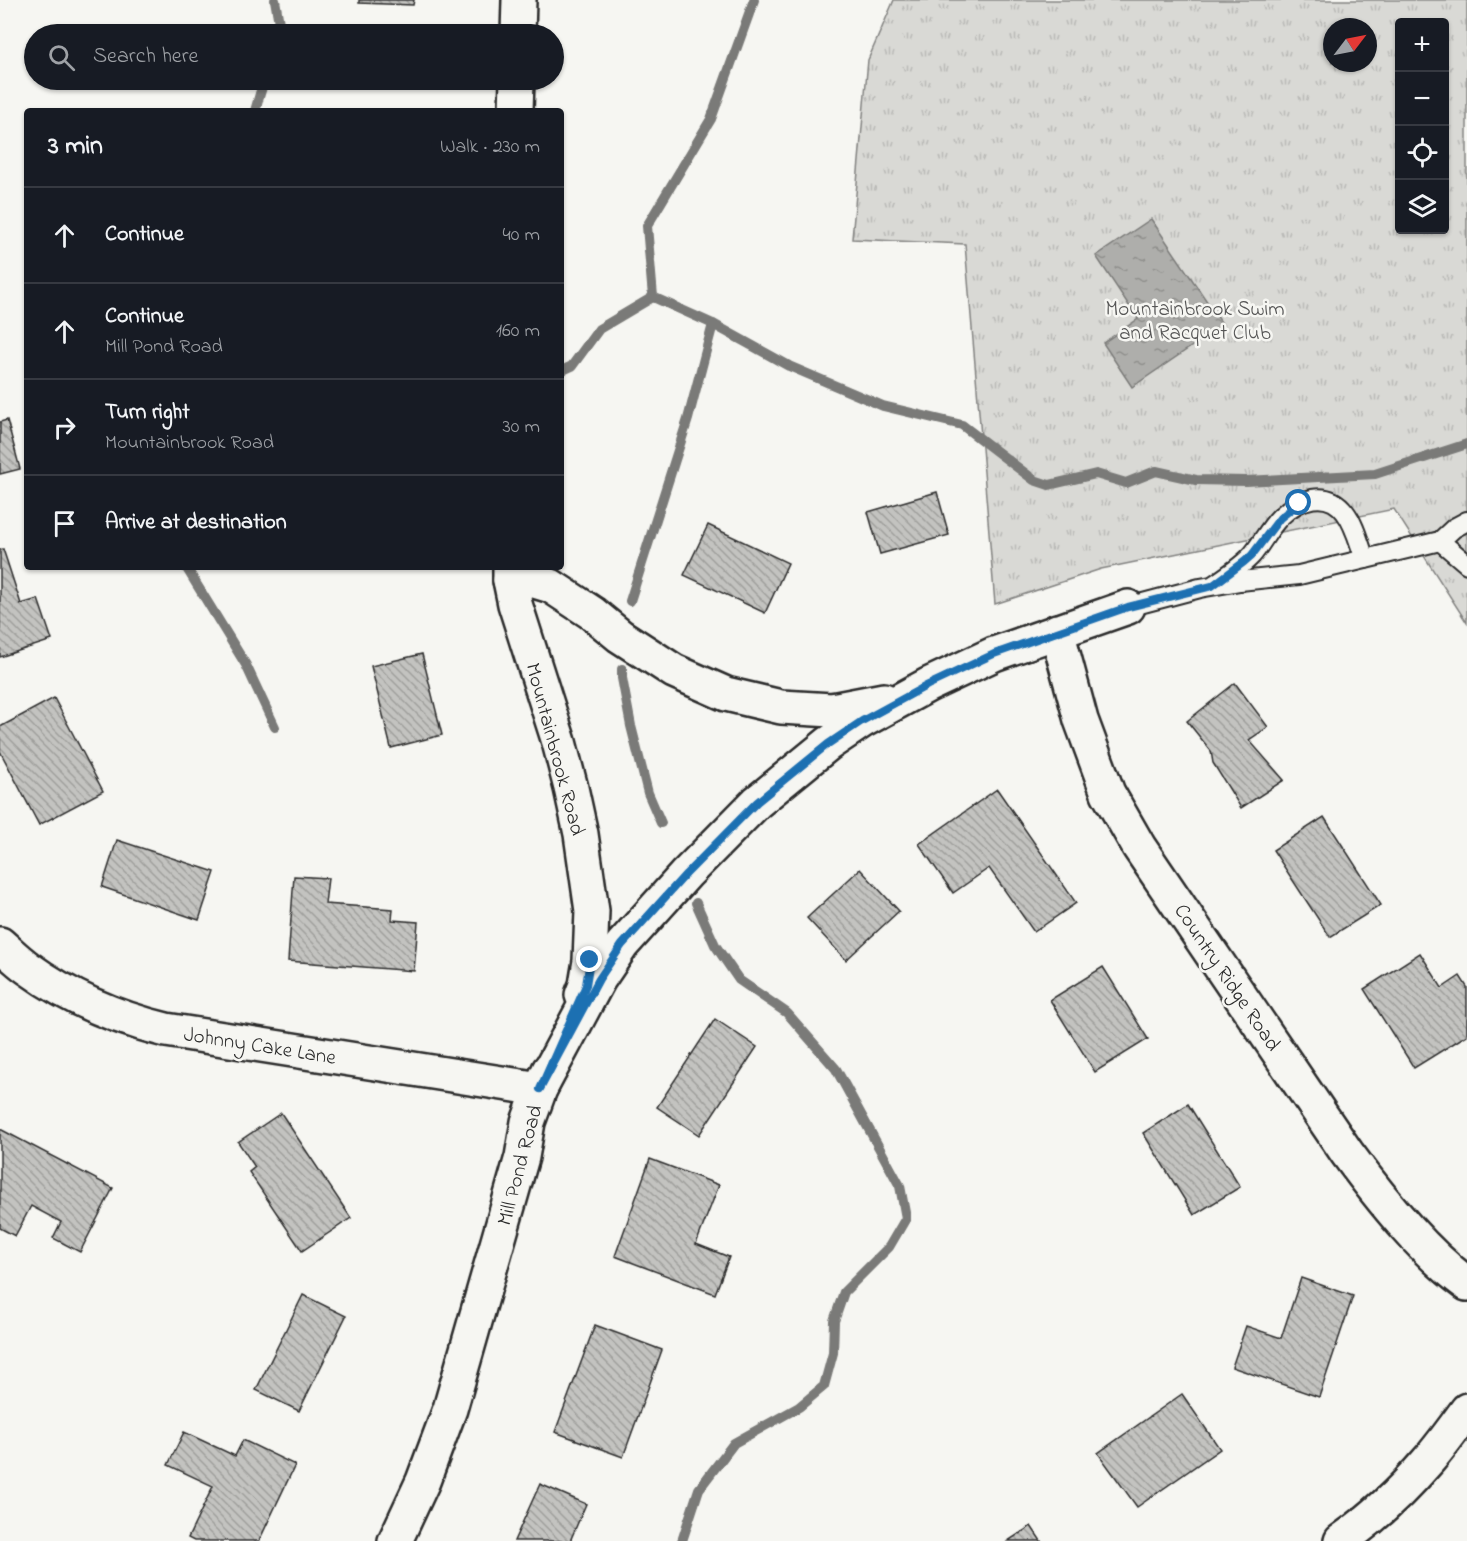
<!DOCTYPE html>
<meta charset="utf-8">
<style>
:root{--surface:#171b24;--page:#20242c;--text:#f1f3f6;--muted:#9ea1a6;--line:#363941}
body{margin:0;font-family:"Indie Flower",sans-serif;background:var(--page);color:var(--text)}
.controls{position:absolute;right:18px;top:18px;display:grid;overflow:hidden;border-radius:6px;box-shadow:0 2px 4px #0004}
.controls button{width:54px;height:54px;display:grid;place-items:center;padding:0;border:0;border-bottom:2px solid var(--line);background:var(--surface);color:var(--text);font:30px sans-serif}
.compass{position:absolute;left:1323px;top:18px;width:54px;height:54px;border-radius:50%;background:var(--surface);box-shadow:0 2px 4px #0004;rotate:58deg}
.stop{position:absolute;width:18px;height:18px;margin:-14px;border:4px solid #1f6fb2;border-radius:50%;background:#fff}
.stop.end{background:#1f6fb2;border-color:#fff;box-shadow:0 2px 6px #0008}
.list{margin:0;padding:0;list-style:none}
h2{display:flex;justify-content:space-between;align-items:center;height:78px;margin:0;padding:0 24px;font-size:26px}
h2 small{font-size:20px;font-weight:400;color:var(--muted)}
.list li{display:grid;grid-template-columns:39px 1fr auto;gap:18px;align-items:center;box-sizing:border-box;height:96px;padding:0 24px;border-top:2px solid var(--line)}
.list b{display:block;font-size:22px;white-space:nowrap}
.list p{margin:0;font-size:20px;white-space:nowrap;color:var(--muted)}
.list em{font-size:20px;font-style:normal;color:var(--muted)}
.icon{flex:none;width:33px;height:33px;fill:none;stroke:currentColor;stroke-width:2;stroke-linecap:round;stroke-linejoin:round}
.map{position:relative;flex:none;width:1467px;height:1541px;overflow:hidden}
.search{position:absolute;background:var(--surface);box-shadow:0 2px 4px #0004;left:24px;top:24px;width:540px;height:66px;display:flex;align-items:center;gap:15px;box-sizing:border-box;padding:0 21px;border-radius:33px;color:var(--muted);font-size:22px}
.panel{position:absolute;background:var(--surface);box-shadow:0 2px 4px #0004;left:24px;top:108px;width:540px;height:462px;border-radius:6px}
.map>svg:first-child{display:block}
.park{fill:url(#park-tufts);stroke:#828280;stroke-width:1.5;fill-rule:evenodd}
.water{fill:url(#water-ripples);stroke:#7a7a78;stroke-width:1.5}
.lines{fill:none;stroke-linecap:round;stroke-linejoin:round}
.stream{stroke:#7a7a78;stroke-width:10}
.building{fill:url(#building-back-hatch);stroke:#2b2b2b;stroke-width:1.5}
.lane-casing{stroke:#2b2b2b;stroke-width:22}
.street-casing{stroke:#2b2b2b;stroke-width:38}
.lane{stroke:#f6f6f2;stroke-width:18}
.street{stroke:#f6f6f2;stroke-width:33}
.route{stroke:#1f6fb2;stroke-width:8}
.labels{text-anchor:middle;stroke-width:5;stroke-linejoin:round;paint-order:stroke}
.park-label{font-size:21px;fill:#565656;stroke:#f6f6f2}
.street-label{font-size:21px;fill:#2b2b2b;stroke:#f6f6f2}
</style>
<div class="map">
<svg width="1467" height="1541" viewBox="0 0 1467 1541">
<defs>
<pattern id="park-tufts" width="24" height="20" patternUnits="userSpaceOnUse" patternTransform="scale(1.5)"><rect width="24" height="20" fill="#d9d9d5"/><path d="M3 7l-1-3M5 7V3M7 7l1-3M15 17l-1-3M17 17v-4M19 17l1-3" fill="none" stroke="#babab7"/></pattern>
<pattern id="water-ripples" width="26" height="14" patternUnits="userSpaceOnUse" patternTransform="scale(1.5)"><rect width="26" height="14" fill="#aeaeab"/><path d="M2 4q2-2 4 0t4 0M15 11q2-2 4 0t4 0" fill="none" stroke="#8e8e8b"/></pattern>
<pattern id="building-back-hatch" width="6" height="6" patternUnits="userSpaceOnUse" patternTransform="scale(1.5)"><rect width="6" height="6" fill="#c3c3c0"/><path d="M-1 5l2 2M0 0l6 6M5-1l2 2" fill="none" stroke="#9f9f9c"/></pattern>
</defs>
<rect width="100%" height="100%" fill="#f6f6f2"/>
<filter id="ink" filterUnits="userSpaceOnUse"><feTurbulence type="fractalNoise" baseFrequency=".0167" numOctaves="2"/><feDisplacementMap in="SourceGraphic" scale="12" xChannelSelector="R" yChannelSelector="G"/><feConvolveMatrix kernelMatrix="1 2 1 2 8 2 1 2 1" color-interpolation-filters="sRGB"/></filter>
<g filter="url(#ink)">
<path class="park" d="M894,0H1467V623L1394,509L1101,569L995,604L965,244L852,239L868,60ZM1400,22H1444V230H1400ZM1332,27H1368V63H1332Z"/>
<polygon class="water" points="1151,219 1223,325 1132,387 1103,343 1138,319 1096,256"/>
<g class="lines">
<g class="stream">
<polyline points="275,0 279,23 276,34"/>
<polyline points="255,111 264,80"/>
<polyline points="653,297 713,324 789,366 883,406 962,425 1034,480 1049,485 1096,474 1126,483 1156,471 1196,480 1246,481 1375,474 1467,444"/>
<polyline points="653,297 647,226 711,119 754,0"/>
<polyline points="561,371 572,366 599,329 653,297"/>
<polyline points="186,567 246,665 275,727"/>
<polyline points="630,601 688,419 713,324"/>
<polyline points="622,669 622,678 631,726 648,793 661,823"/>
<polyline points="682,1541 699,1489 734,1443 799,1407 824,1386 833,1353 834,1321 844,1292 889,1247 906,1218 900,1186 836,1069 787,1013 739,980 715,945 696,903"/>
</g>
</g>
<g class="building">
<polygon points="359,0 414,0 413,5 359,3"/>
<polygon points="7,420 20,469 0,474 0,422"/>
<polygon points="937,492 949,535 880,554 868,512"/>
<polygon points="708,525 788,563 765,613 684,575"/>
<polygon points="3,549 21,604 38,599 52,640 0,657 0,550"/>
<polygon points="422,654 442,735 391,748 371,666"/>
<polygon points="1235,683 1268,727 1249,740 1284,780 1241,808 1213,763 1211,751 1187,721"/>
<polygon points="54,698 103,791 39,825 0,751 0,727"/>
<polygon points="997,789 1076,903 1034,932 989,868 953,893 919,844"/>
<polygon points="1324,817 1381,905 1330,937 1273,850"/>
<polygon points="117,840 215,872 199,920 102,887"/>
<polygon points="860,869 899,911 846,960 807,918"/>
<polygon points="294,876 328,878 325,904 393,909 392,920 418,922 414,971 288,961"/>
<polygon points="1420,953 1442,988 1460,976 1467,987 1467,1035 1414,1068 1364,989"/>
<polygon points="1103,967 1148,1039 1095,1072 1050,1000"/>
<polygon points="715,1019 757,1047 699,1135 657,1107"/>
<polygon points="1188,1104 1240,1187 1194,1215 1143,1133"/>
<polygon points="281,1113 351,1218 302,1251 249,1172 255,1167 238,1142"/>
<polygon points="0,1129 113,1188 80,1252 53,1238 61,1222 31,1206 15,1236 0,1228"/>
<polygon points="650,1159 719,1185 696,1244 729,1257 715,1294 615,1256"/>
<polygon points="1301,1278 1353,1296 1319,1397 1232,1367 1246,1326 1281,1338"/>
<polygon points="303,1295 346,1316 299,1411 256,1390"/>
<polygon points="595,1325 662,1350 623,1457 555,1432"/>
<polygon points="1182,1394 1220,1449 1137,1507 1098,1453"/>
<polygon points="184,1432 235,1456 243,1440 295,1465 259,1541 194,1541 188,1538 213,1486 168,1465"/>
<polygon points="540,1484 586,1504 570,1541 514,1541"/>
<polygon points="1031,1526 1041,1541 1008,1541"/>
</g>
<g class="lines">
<defs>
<g id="lane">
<polyline points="1440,541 1467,564"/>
<path d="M1215,584C1228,575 1242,566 1252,555C1262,543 1269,528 1280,517C1298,499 1327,488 1345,512C1355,525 1359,543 1365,559"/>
<polyline points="1128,607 1200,588 1240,581 1299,575 1440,541 1454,528 1467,521"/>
</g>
<g id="street">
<polyline points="518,34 519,0"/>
<polyline points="516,111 517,80"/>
<polyline points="510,567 510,580 515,604 559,742 571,788 581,834 592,911 590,961 586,985 582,995"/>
<polyline points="510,580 528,579 551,586 592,613 620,636 674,671 726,694 781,707 832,710 884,700"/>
<path d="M1057,631L1081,720L1108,793L1139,847L1347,1153C1380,1198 1422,1251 1467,1284"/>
<path d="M0,944C9,952 18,961 28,968C69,998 117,1018 166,1030L540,1089L549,1070"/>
<polyline points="395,1541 423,1481 450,1409 522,1157 528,1122 540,1089 599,979 622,945 686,874 757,802 828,744 862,721 928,685 994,654 1128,607"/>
<path d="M1341,1541C1372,1519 1402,1491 1427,1462C1441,1446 1454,1428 1467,1410"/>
</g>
</defs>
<use href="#lane" class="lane-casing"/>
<use href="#street" class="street-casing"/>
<use href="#lane" class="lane"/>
<use href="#street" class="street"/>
</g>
</g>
<g class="lines" filter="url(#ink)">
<polyline class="route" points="590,960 586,985 540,1089 599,979 622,945 686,874 757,802 828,744 862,721 928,685 994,654 1128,607 1212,586 1244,562 1252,555 1280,518 1299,503"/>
</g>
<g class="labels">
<g class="park-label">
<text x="1195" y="315">Mountainbrook Swim<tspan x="1195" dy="24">and Racquet Club</tspan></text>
</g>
<g class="street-label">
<text transform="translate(556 749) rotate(75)" y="7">Mountainbrook Road</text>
<text transform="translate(1228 977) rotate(56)" y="7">Country Ridge Road</text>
<text transform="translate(260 1045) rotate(9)" y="7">Johnny Cake Lane</text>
<text transform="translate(519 1165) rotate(-75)" y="7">Mill Pond Road</text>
</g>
</g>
</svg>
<div class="controls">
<button>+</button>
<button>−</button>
<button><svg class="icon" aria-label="locate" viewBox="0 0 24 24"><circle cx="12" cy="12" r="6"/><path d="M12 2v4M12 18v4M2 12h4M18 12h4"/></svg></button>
<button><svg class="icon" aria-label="layers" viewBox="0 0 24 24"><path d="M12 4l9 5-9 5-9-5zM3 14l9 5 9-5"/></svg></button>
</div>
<svg class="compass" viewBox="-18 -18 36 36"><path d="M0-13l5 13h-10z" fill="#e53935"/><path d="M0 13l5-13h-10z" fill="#9ea1a6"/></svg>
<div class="stop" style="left:1299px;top:503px"></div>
<div class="stop end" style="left:590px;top:960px"></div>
<div class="search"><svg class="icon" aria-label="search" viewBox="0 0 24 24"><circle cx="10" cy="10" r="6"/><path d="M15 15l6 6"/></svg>Search here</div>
<section class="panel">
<h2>3 min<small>Walk · 230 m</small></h2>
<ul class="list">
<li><svg class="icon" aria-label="ahead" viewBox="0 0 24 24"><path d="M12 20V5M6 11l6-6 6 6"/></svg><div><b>Continue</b></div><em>40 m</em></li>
<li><svg class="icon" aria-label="ahead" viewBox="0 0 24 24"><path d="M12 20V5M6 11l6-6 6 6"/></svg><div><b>Continue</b><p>Mill Pond Road</p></div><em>160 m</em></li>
<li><svg class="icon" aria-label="right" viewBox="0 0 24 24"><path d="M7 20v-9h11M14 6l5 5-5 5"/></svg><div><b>Turn right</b><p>Mountainbrook Road</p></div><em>30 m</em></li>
<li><svg class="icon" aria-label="arrive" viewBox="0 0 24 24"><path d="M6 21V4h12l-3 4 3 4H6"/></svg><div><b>Arrive at destination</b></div></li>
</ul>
</section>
</div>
